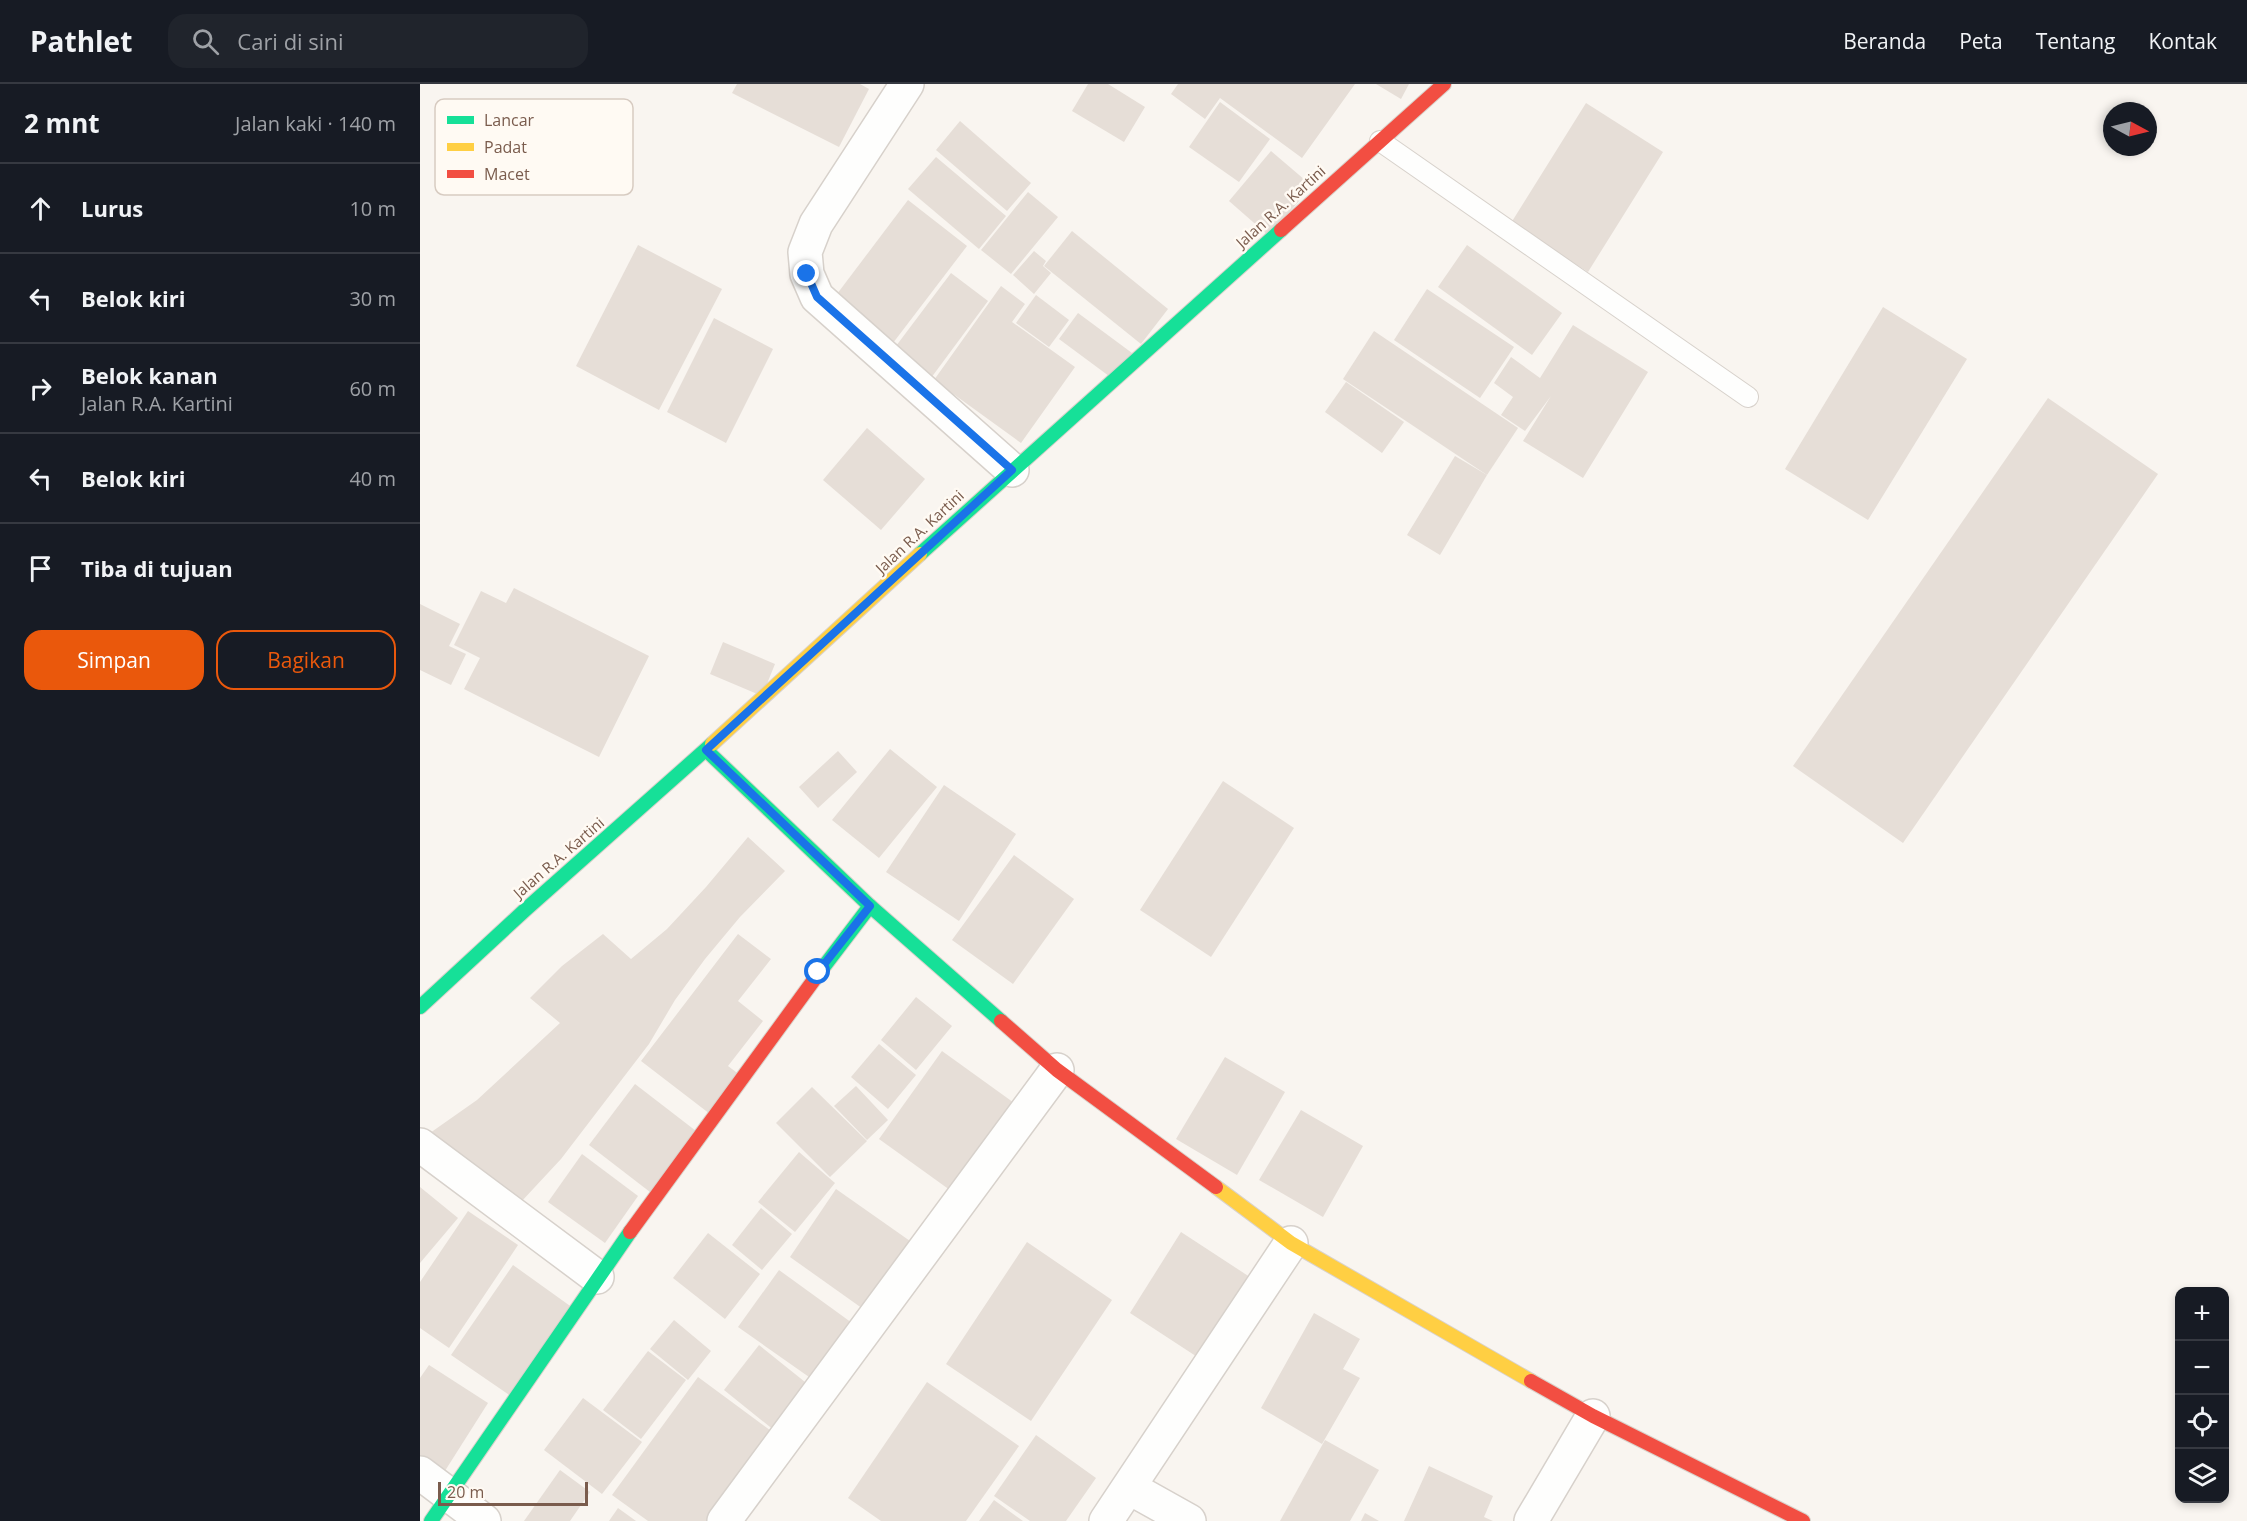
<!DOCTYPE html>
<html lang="id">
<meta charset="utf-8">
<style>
:root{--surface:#171b24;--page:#20242c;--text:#f1f3f6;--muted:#9ea1a6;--line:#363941;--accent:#ea580c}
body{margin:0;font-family:"Open Sans",sans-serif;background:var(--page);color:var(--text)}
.controls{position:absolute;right:18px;bottom:18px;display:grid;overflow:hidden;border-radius:12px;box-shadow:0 3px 9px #0003}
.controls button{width:54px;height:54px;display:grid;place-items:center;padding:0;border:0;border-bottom:2px solid var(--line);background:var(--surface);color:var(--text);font:30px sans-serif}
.compass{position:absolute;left:1683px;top:18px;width:54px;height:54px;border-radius:50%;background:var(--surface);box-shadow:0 3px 9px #0003;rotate:97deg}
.scale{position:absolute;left:18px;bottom:15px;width:150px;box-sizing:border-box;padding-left:6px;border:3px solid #7a5c4d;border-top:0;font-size:16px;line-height:21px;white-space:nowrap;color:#7a5c4d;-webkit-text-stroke:4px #fffaf3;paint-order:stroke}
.stop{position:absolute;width:18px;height:18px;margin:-14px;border:4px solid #1a73e8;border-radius:50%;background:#fff}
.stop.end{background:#1a73e8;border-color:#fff;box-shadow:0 2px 6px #0008}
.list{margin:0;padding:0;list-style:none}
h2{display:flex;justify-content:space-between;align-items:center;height:78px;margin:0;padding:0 24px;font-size:26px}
h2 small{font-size:20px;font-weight:400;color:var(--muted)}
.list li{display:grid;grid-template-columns:39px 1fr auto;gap:18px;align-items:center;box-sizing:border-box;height:90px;padding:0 24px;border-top:2px solid var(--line)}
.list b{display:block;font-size:22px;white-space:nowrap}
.list p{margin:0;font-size:20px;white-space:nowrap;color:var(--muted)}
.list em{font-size:20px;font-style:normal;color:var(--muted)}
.actions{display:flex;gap:12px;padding:18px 24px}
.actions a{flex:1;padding:14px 0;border:2px solid var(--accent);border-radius:18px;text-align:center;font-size:21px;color:var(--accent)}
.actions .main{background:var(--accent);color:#fff}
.icon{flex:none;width:33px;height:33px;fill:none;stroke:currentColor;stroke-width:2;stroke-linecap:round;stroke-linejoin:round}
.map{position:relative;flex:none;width:1827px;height:1437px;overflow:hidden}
header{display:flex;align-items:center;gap:36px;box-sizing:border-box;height:84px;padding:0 30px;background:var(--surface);border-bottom:2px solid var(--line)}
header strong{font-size:28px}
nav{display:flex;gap:33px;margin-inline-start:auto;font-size:21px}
.search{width:420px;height:54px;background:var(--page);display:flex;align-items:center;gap:15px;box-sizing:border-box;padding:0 21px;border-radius:18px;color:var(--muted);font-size:22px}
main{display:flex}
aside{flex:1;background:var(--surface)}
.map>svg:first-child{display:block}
.building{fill:#e6ded7}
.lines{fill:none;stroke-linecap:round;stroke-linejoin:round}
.lane-casing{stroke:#d7d1cb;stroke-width:22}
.street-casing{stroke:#d7d1cb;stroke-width:36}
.fast-casing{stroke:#d9d2cb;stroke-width:16}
.slow-casing{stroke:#d9d2cb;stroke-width:16}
.jam-casing{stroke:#d9d2cb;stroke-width:16}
.lane{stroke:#fefefd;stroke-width:20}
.street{stroke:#fefefd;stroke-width:33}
.fast{stroke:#16e098;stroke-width:14}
.slow{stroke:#ffcf43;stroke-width:14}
.jam{stroke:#f24e42;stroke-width:14}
.route{stroke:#1a73e8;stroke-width:8}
.labels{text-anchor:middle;stroke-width:5;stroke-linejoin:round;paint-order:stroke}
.street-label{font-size:15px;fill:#7a5c4d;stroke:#fffaf3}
.key{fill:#fffaf3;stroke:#d7cbc1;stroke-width:1.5}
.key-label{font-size:16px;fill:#7a5c4d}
</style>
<header>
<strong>Pathlet</strong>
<div class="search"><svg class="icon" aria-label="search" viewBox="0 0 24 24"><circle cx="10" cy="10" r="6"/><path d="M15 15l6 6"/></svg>Cari di sini</div>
<nav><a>Beranda</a><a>Peta</a><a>Tentang</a><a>Kontak</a></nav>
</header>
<main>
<aside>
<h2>2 mnt<small>Jalan kaki · 140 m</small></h2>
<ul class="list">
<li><svg class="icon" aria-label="ahead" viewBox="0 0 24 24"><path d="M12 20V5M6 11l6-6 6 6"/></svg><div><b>Lurus</b></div><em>10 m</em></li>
<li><svg class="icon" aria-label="left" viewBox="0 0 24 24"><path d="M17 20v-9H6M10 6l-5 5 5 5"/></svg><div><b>Belok kiri</b></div><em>30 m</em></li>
<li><svg class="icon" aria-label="right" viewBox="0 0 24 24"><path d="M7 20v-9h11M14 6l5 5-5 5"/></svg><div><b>Belok kanan</b><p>Jalan R.A. Kartini</p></div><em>60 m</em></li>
<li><svg class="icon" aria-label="left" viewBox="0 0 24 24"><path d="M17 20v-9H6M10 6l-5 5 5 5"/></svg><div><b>Belok kiri</b></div><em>40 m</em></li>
<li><svg class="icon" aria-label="arrive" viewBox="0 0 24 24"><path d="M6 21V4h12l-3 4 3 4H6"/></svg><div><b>Tiba di tujuan</b></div></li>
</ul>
<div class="actions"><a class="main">Simpan</a><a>Bagikan</a></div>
</aside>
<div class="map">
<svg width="1827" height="1437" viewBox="0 0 1827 1437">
<rect width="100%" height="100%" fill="#f9f5f0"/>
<g class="building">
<polygon points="317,0 440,0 449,5 419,63 312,9"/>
<polygon points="668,0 688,0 725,23 704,58 652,27"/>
<polygon points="758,0 935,0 882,74 800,14 785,35 751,10"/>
<polygon points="956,0 989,0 981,15"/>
<polygon points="800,18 850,55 819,98 769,63"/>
<polygon points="1166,19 1243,68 1168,188 1091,139"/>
<polygon points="540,37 611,99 587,127 516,66"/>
<polygon points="851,67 892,102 849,152 809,117"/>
<polygon points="516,73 586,132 559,165 488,105"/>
<polygon points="608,108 638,133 591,190 561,166"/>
<polygon points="488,116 547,162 473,259 414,214"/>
<polygon points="652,147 748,225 721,260 624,182"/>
<polygon points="218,161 302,205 239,326 156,282"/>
<polygon points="1047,161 1142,229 1112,271 1018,203"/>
<polygon points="614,167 626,177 623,182 631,189 614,210 593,191"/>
<polygon points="531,189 568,217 511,294 473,266"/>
<polygon points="581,202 605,220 592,238 655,283 601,359 514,296"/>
<polygon points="1007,205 1094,263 1060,314 974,256"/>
<polygon points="616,211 649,236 629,263 596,239"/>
<polygon points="1463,223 1547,275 1448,436 1365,385"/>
<polygon points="658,229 712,269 693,295 639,255"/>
<polygon points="294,234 353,265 306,359 247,328"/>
<polygon points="1153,241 1228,288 1163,394 1103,357 1131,312 1105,347 1081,331 1093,313 1074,299 1091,273 1120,294"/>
<polygon points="954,247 1098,344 1067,391 923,295"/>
<polygon points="926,298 984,338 962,369 905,328"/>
<polygon points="1628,314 1738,390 1483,759 1373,682"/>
<polygon points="447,344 505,395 461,446 403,396"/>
<polygon points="1035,372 1067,391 1020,471 987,451"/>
<polygon points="94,504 229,572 179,673 44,605 60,574 34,561 61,507 86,519"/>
<polygon points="0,520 40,540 29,562 46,570 31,601 0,586"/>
<polygon points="303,558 355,580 342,612 290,590"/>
<polygon points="470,665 517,703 459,774 412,736"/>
<polygon points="418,667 437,688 398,724 379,703"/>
<polygon points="803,697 874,744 791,873 720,826"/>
<polygon points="524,701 596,750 539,837 466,788"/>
<polygon points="328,753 365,787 320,833 285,875 255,916 229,960 141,1075 101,1118 10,1049 57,1016 140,939 110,914 142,882 183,850 211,875 247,845 286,803"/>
<polygon points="594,771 654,815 593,900 532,856"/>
<polygon points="318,850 351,875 318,917 343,937 308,982 320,991 290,1030 221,977"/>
<polygon points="496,913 532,942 496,986 461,956"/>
<polygon points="459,960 496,991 468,1025 431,993"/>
<polygon points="522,967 604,1026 541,1114 459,1055"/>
<polygon points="805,973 865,1008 817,1091 756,1055"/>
<polygon points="215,1000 276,1047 230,1108 169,1061"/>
<polygon points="436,1002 468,1036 447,1056 414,1022"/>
<polygon points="392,1003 447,1057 410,1093 356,1039"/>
<polygon points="881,1026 943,1062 903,1133 839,1096"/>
<polygon points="379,1068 415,1099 375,1148 338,1118"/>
<polygon points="162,1070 218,1112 185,1159 128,1118"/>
<polygon points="0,1103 38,1134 0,1179"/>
<polygon points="416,1105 500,1164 453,1232 370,1173"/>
<polygon points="341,1124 372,1150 342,1186 312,1161"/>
<polygon points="48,1127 98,1161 29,1264 0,1244 0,1198"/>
<polygon points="761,1148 839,1199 788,1280 710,1229"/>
<polygon points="288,1149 340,1190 305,1235 253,1194"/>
<polygon points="607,1158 692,1216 611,1337 526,1280"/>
<polygon points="93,1181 153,1224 92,1313 31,1271"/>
<polygon points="359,1186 439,1244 399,1300 318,1243"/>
<polygon points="894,1229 940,1255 923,1285 940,1294 902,1360 841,1324"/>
<polygon points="254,1236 291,1267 268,1296 230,1265"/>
<polygon points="339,1261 395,1306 360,1351 304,1306"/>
<polygon points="228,1267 266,1296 221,1355 183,1326"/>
<polygon points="9,1281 68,1319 23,1390 0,1375 0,1294"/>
<polygon points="278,1293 358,1352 296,1437 228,1437 192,1411"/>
<polygon points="507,1298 599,1362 546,1437 461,1437 428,1414"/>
<polygon points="163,1314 222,1358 182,1410 124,1366"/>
<polygon points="616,1351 676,1394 646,1437 610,1437 574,1412"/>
<polygon points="905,1356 959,1386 930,1437 860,1437"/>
<polygon points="1009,1382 1073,1412 1064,1433 1073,1437 984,1437"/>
<polygon points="140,1386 170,1408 150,1437 104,1437"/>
<polygon points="574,1416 603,1437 559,1437"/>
<polygon points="198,1424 216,1437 189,1437"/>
<polygon points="945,1429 959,1437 941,1437"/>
</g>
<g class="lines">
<defs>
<polyline id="lane" points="960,57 1328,313"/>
<g id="street">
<polyline points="487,0 396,140 385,168 387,190 397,213 592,386"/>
<polyline points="0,1061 177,1193"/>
<polyline points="0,1389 64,1437"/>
<polyline points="710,1404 769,1437"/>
<polyline points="304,1437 637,986"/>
<polyline points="686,1437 871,1159"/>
<polyline points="1111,1437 1173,1332"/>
</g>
<g id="fast">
<polyline points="500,470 861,146"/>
<polyline points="286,666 450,822 581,937"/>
<polyline points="399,889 450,822"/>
<polyline points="0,923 105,826 292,660"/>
<polyline points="11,1437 210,1148"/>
</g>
<g id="slow">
<polyline points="292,660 500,470"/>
<polyline points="796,1103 871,1159 1111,1297"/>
</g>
<g id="jam">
<polyline points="861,146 1024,0"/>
<polyline points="581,937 637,986 796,1103"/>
<polyline points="210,1148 399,889"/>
<polyline points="1111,1297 1173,1332 1383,1437"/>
</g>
</defs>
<use href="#lane" class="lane-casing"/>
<use href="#street" class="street-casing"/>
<use href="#fast" class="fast-casing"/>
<use href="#slow" class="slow-casing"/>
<use href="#jam" class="jam-casing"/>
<use href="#lane" class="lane"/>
<use href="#street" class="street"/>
<use href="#fast" class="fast"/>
<use href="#slow" class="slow"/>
<use href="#jam" class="jam"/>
</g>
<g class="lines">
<polyline class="route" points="387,190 397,213 592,386 286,666 450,822 398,888"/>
</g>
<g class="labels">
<g class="street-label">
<text transform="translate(861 123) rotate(-42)" y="5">Jalan R.A. Kartini</text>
<text transform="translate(500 448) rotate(-43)" y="5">Jalan R.A. Kartini</text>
<text transform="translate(139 774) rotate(-41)" y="5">Jalan R.A. Kartini</text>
</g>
</g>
<rect x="15" y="15" width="198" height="96" rx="9" class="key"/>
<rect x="27" y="32" width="27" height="8" fill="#16e098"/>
<rect x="27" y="59" width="27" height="8" fill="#ffcf43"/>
<rect x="27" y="86" width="27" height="8" fill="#f24e42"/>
<g class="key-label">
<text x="64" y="42">Lancar</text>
<text x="64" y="69">Padat</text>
<text x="64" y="96">Macet</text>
</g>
</svg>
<div class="controls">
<button>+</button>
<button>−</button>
<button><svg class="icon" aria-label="locate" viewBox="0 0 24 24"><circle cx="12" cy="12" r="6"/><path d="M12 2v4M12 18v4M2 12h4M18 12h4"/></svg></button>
<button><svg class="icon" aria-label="layers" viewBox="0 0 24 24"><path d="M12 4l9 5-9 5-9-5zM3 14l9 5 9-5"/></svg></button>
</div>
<svg class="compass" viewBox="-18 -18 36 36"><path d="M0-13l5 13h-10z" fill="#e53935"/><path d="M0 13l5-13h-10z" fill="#9ea1a6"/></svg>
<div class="scale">20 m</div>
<div class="stop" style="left:398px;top:888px"></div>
<div class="stop end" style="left:387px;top:190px"></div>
</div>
</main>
